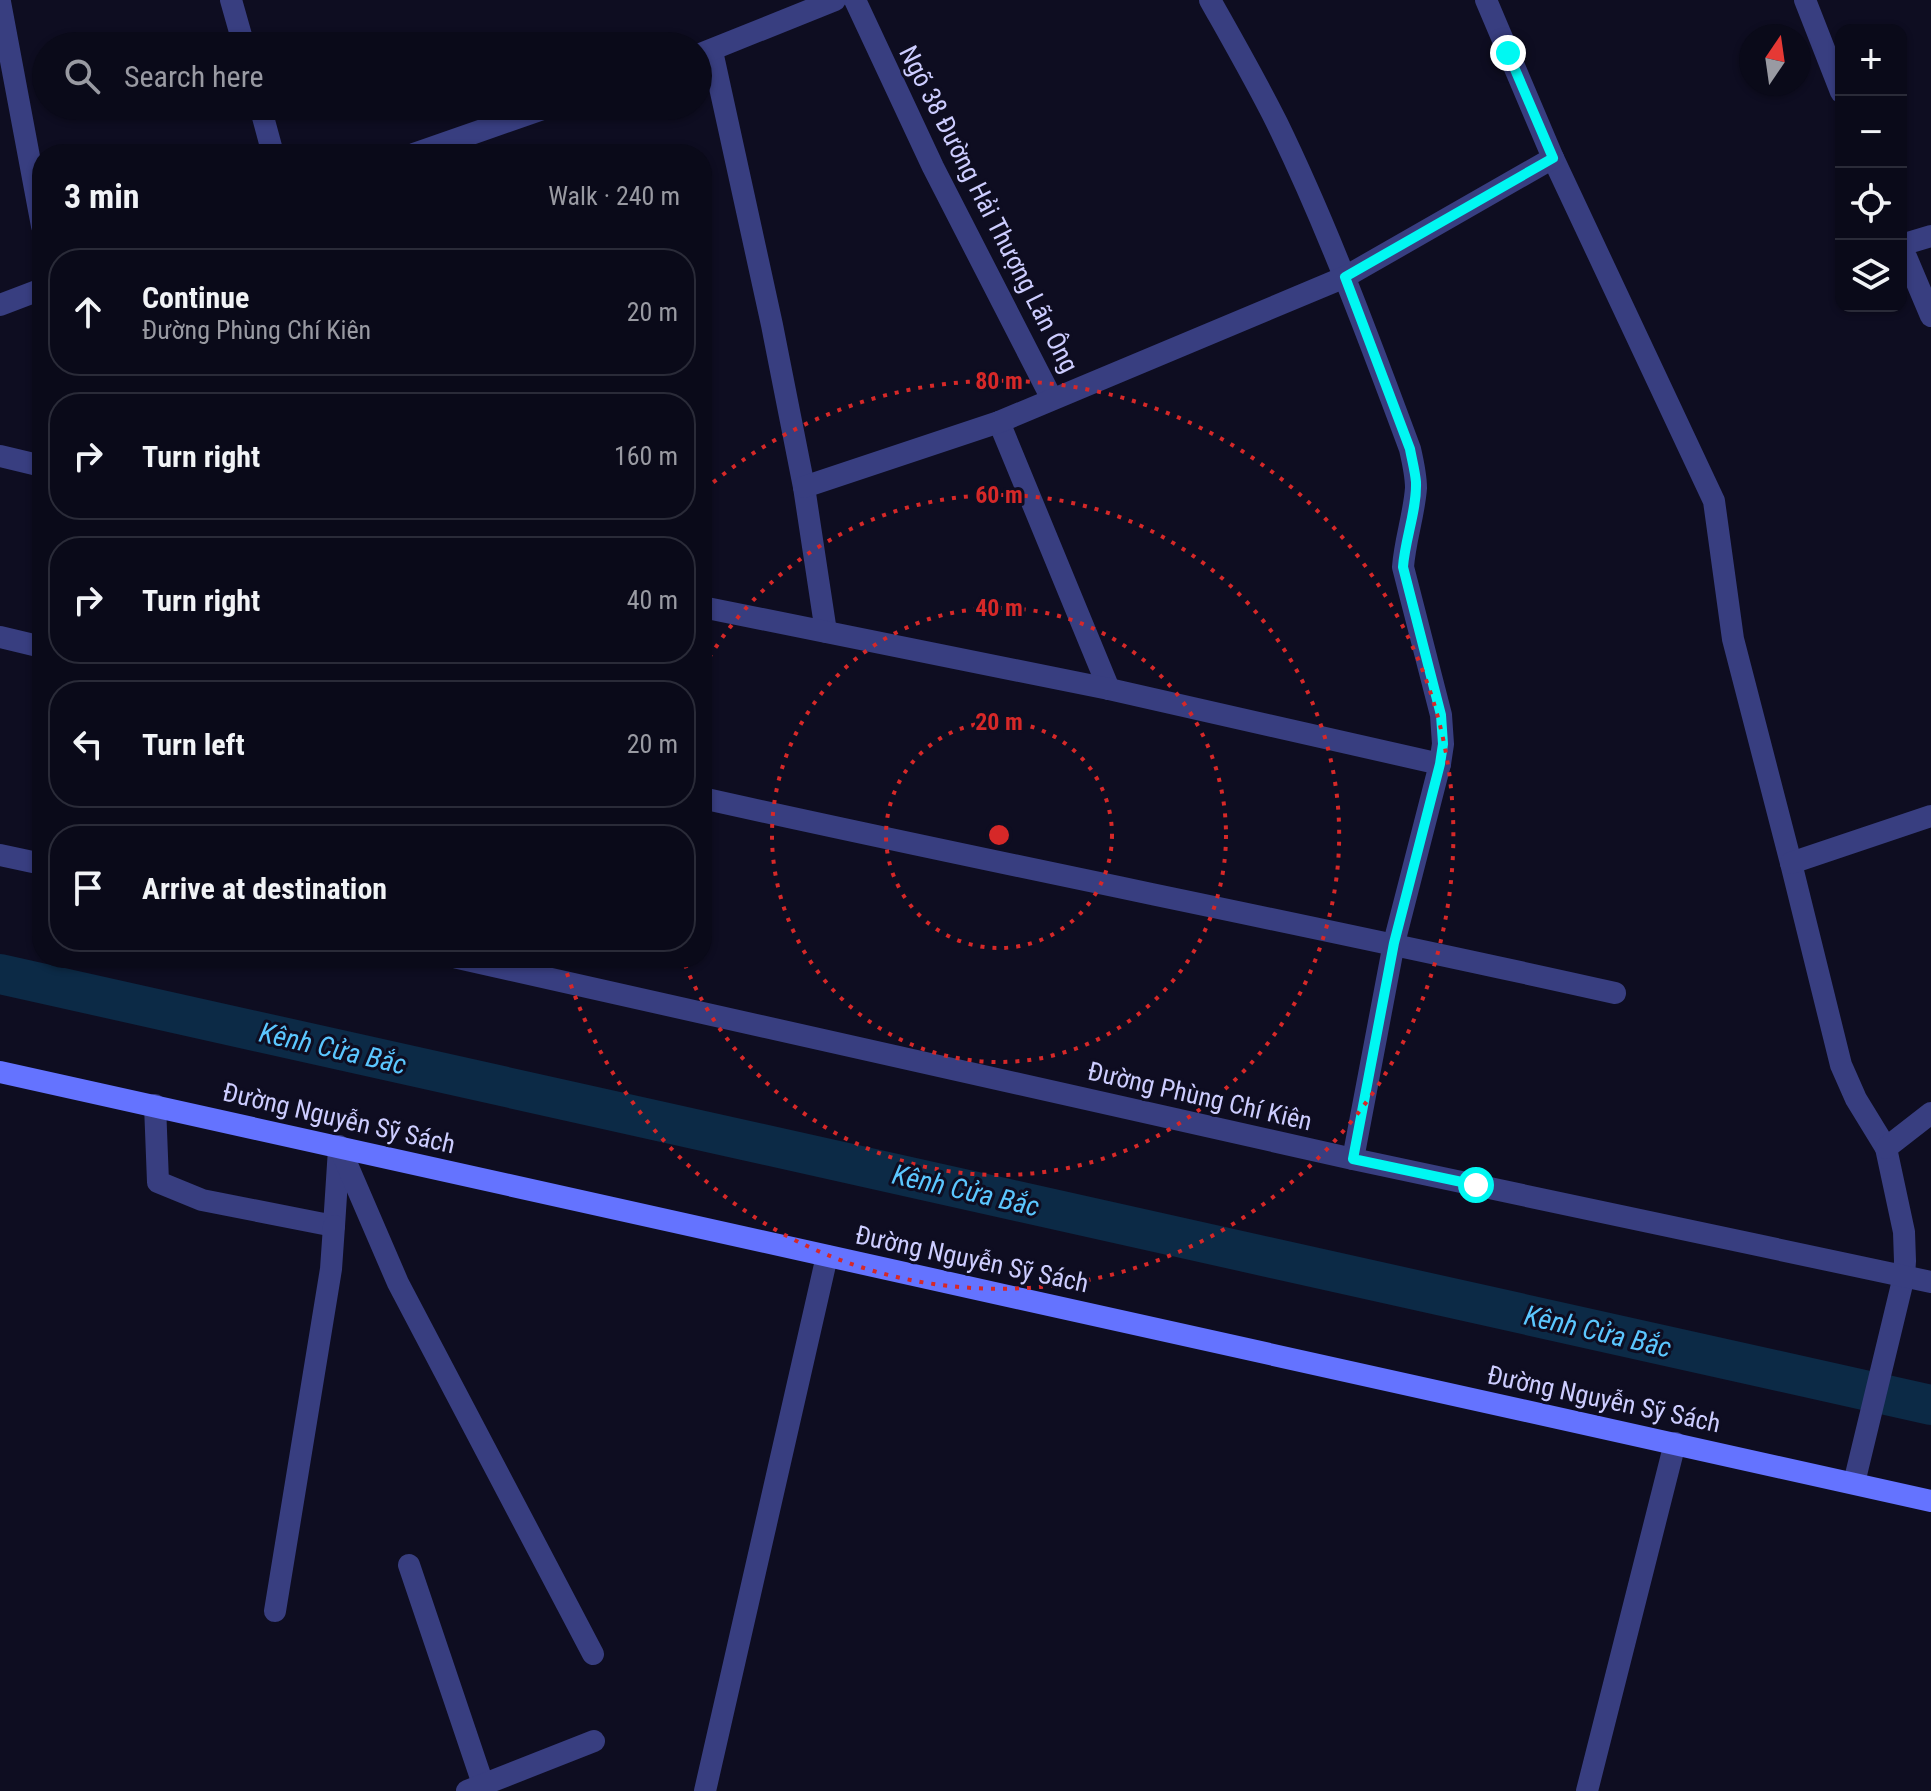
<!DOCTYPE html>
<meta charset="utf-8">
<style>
:root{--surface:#0a0a19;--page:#181826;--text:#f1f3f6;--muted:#999aa2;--line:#2a2b38}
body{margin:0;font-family:"Roboto Condensed",sans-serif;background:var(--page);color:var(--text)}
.controls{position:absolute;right:24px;top:24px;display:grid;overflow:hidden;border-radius:16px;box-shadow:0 2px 6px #0004}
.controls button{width:72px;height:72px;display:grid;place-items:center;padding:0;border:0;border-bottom:2px solid var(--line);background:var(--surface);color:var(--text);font:40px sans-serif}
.compass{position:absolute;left:1739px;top:24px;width:72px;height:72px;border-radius:50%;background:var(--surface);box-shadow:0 2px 6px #0004;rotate:13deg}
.stop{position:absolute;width:24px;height:24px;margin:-18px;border:6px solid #00f8f2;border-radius:50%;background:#fff}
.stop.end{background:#00f8f2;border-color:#fff;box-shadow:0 2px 8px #0008}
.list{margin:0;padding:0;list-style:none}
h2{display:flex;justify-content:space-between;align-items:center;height:104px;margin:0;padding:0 32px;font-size:34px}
h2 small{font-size:26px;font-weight:400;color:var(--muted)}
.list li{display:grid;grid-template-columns:52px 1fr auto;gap:24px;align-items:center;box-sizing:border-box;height:128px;margin:0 16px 16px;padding:0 16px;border:2px solid var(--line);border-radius:32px}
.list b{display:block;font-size:30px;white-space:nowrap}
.list p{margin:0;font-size:26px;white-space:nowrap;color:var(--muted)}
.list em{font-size:26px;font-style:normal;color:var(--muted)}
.icon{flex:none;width:44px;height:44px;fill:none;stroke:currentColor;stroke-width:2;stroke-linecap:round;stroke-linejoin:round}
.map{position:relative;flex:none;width:1931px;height:1791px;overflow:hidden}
.search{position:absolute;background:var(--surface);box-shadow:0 2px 6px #0004;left:32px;top:32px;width:680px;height:88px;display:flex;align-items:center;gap:20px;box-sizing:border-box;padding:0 28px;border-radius:44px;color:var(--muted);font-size:30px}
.panel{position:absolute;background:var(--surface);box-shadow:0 2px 6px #0004;left:32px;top:144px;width:680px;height:824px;border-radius:32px}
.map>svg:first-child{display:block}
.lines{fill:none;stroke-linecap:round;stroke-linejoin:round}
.canal{stroke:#0c2a46;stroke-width:40}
.service{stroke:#383e80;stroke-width:22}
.minor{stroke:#383e80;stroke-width:22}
.tertiary{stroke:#383e80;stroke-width:22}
.secondary{stroke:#6473ff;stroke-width:22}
.route{stroke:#00f8f2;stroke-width:10}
.ring{fill:none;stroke:#d62828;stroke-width:4;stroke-dasharray:4 8}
.labels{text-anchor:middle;stroke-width:6;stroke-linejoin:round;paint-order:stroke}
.street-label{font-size:26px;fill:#cdcdff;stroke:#0e0d21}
.water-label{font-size:28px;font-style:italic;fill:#5bc7ff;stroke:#0e0d21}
.centre{fill:#d62828;stroke:#0e0d21;stroke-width:4}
.ring-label{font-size:24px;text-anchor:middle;font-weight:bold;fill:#d62828;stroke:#0e0d21;stroke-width:6;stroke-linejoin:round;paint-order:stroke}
</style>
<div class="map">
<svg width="1931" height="1791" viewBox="0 0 1931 1791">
<rect width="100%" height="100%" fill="#0e0d21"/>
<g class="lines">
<polyline class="canal" points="0,974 1931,1405"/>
<g class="service">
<polyline points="155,1105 158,1182 202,1200 334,1226 339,1149"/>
<polyline points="339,1146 398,1283 593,1654"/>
<polyline points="275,1611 331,1269 334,1226"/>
</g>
<g class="minor">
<polyline points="231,0 244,46"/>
<polyline points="855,0 933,167 1052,399"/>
<path d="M1210,0C1233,41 1256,81 1277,123C1328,228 1369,339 1410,449C1413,462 1416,475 1416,488C1414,515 1405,540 1403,567L1441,715L1443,744L1440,764L1394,943L1353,1159"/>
<polyline points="1486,0 1553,158 1714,501 1733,639 1791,863 1841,1065 1856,1099 1886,1148 1904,1232 1905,1261 1904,1276 1854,1483"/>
<polyline points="1805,0 1841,92"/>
<polyline points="0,2 42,226"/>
<polyline points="712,51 772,325 804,487 826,632"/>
<polyline points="260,106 273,154"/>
<polyline points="1931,236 1901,245 1931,316"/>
<polyline points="999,422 1109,689"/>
<polyline points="0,456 42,466"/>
<polyline points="804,487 999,422 1345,277 1553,158"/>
<polyline points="702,607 1109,689 1440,764"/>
<polyline points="0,637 42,647"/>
<path d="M702,798C1006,866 1312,925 1615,993"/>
<polyline points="0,855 42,864"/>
<polyline points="1791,863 1931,816"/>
<polyline points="458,958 1353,1159 1931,1282"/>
<polyline points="1886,1148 1931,1113"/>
<polyline points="409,1565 483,1784"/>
<polyline points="467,1791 594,1741"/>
<polyline points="705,1791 827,1256"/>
<polyline points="1587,1791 1675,1443"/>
</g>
<g class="tertiary">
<polyline points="698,55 835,0"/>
<polyline points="414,154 551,106"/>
<polyline points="0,305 42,289"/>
</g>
<polyline class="secondary" points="0,1072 1931,1501"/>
</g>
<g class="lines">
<path class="route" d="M1476,1185L1353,1159L1394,943L1440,764L1443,744L1441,715L1403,567C1405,539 1417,510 1416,482C1415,471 1412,460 1410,449L1345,277L1553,158L1508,53"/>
</g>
<g class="ring">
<circle cx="999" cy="835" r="113"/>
<circle cx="999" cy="835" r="227"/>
<path d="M703 668A340 340 0 1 1 683 960"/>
<path d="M704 490A454 454 0 1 1 563 960"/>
</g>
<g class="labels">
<g class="street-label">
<text transform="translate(989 209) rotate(63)" y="9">Ngõ 38 Đường Hải Thượng Lãn Ông</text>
<text transform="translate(1200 1096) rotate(13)" y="9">Đường Phùng Chí Kiên</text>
<text transform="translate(339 1118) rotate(13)" y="9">Đường Nguyễn Sỹ Sách</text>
<text transform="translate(972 1259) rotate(12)" y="9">Đường Nguyễn Sỹ Sách</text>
<text transform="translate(1604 1399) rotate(12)" y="9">Đường Nguyễn Sỹ Sách</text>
</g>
<g class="water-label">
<text transform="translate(333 1048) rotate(13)" y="10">Kênh Cửa Bắc</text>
<text transform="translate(966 1190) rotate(13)" y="10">Kênh Cửa Bắc</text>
<text transform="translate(1598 1331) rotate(13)" y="10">Kênh Cửa Bắc</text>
</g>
</g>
<circle cx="999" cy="835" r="12" class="centre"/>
<g class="ring-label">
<text x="999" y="389">80 m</text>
<text x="999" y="503">60 m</text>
<text x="999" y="616">40 m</text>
<text x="999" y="730">20 m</text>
</g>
</svg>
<div class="controls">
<button>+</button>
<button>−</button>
<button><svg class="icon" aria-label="locate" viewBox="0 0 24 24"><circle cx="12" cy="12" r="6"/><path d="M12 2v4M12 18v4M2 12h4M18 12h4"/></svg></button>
<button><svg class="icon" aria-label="layers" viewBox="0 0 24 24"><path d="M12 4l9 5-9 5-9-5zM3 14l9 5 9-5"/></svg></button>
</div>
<svg class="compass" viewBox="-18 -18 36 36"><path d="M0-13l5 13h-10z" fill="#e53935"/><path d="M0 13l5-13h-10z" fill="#999aa2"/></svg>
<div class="stop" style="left:1476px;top:1185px"></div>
<div class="stop end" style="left:1508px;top:53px"></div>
<div class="search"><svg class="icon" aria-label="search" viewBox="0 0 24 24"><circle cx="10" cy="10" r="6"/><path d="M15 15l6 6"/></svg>Search here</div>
<section class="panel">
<h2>3 min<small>Walk · 240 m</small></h2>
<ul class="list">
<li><svg class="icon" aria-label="ahead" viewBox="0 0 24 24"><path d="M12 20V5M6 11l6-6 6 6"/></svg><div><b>Continue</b><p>Đường Phùng Chí Kiên</p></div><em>20 m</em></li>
<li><svg class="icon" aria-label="right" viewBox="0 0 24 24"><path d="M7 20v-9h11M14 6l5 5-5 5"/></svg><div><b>Turn right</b></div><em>160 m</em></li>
<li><svg class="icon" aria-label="right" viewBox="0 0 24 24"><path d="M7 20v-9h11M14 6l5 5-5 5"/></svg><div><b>Turn right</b></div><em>40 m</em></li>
<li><svg class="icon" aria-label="left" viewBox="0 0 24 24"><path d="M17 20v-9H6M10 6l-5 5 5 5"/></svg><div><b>Turn left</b></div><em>20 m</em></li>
<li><svg class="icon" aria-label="arrive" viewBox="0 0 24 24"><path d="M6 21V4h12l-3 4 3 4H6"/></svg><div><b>Arrive at destination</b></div></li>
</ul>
</section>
</div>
